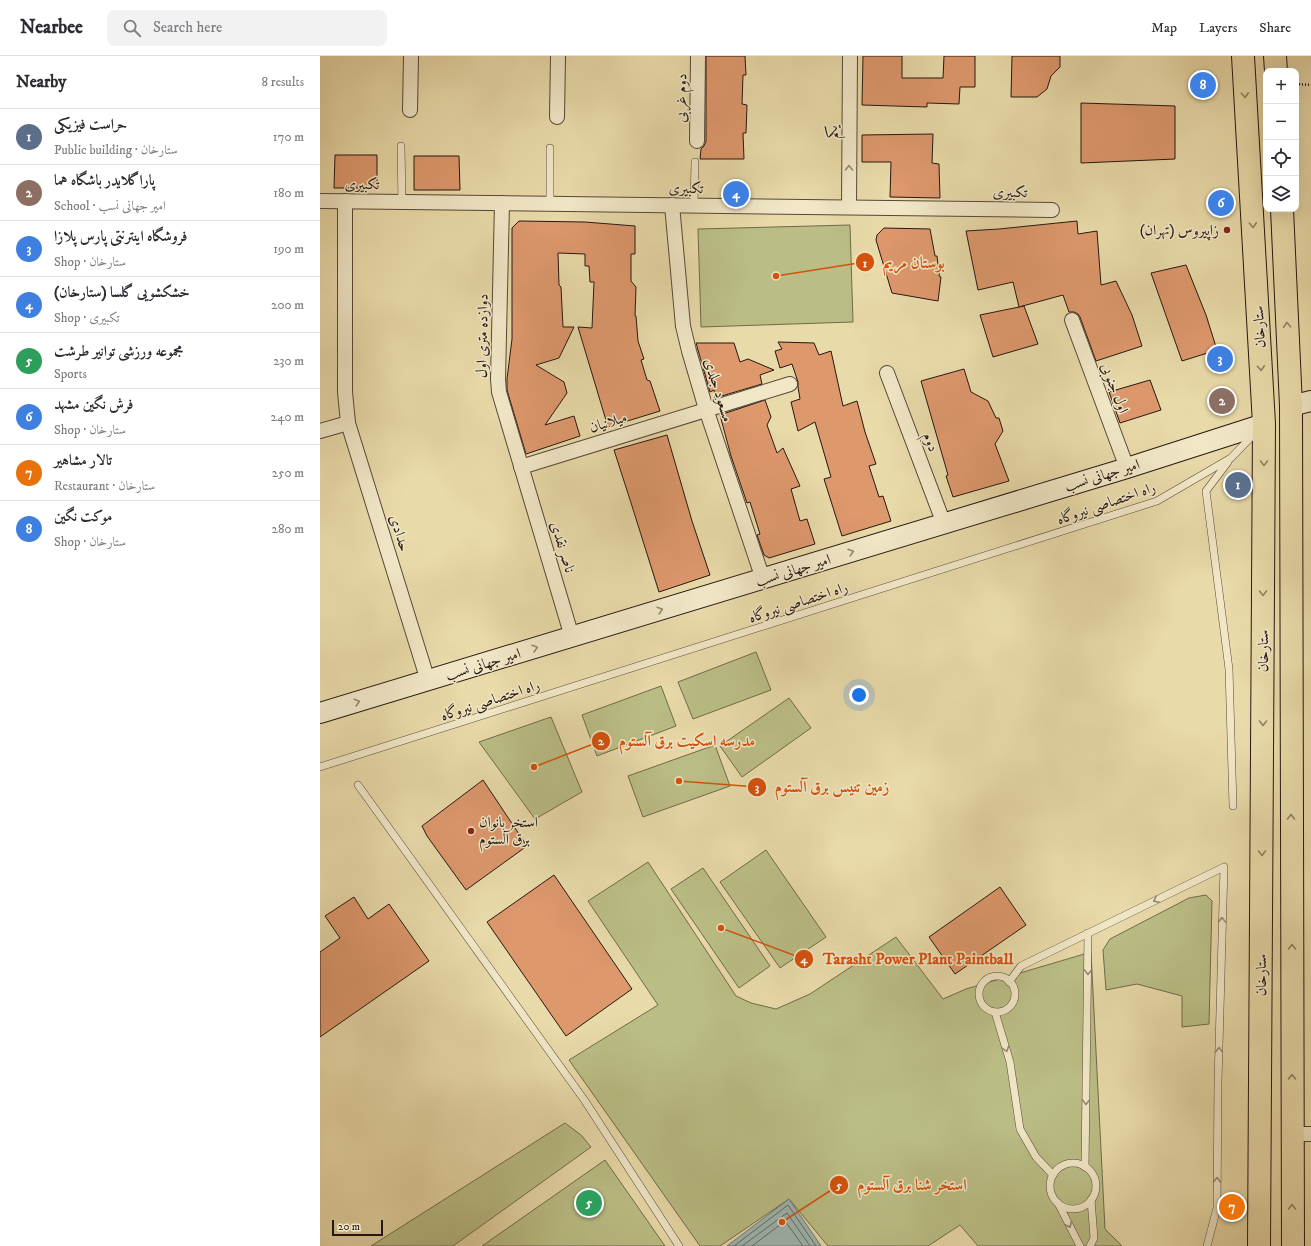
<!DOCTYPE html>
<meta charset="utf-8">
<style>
:root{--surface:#fff;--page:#f2f2f3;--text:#2b2b33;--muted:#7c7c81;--line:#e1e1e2;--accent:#2563eb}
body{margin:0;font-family:"IM FELL DW Pica",Amiri,serif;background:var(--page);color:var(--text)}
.controls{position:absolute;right:12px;top:12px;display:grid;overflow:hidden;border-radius:8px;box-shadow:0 4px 16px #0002}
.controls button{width:36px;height:36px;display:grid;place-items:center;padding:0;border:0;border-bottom:1px solid var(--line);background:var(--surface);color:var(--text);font:20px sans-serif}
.scale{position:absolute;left:12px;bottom:10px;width:51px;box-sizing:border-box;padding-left:4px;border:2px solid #251712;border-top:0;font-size:11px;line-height:14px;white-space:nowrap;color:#251712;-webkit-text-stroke:3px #f1e7c7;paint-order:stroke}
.you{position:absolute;left:539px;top:639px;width:14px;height:14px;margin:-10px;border:3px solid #fff;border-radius:50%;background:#1a73e8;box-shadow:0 0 0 6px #1a73e833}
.badge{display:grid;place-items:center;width:26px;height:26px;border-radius:50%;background:var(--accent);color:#fff;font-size:13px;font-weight:700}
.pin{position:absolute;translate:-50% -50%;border:2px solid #fff;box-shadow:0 1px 4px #0006}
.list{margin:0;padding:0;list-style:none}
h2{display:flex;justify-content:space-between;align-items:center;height:52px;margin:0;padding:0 16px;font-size:17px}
h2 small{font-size:13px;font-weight:400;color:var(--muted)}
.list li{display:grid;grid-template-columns:26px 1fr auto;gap:12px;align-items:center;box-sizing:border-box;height:56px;padding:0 16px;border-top:1px solid var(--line)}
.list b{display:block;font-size:15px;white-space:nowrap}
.list p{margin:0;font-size:13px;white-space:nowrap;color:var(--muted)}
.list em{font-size:13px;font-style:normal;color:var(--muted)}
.icon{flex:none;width:22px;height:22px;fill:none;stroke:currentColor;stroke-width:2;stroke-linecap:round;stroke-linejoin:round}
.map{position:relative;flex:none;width:991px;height:1190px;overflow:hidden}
header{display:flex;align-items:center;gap:24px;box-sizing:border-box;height:56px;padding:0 20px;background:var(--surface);border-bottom:1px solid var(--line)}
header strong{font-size:19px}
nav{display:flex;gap:22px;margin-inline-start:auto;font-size:14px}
.search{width:280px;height:36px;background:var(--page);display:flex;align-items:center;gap:10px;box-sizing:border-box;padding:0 14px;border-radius:8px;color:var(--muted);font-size:15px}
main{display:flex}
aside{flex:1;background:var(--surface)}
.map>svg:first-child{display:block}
.green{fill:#babe85;stroke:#706a4c}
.water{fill:#9db8b4;stroke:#6d7873}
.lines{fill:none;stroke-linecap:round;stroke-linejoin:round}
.shore{stroke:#616863;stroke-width:1}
.building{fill:#dd986c;stroke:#251712}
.lane-casing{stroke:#564838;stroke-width:8}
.street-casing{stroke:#564838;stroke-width:16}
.secondary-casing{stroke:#251712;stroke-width:22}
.primary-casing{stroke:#251712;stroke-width:24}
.path{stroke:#251712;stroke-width:2.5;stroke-dasharray:1 2;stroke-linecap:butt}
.lane{stroke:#f1e7c7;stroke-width:7}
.street{stroke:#f1e7c7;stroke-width:14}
.secondary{stroke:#f1e7c7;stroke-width:20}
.primary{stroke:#e9daa9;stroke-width:22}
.oneway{stroke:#918265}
.oneway2{stroke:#958976}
.poi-dot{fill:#8f2418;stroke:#f1e7c7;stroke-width:1.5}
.labels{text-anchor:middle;stroke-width:3;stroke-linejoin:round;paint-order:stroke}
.street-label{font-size:15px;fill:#251712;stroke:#f1e7c7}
.poi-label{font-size:15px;fill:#251712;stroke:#f1e7c7;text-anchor:end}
.leader{fill:none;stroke:#d4520d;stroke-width:1.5}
.callout-dot{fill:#d4520d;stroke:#f1e7c7;stroke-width:1.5}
.mark-label{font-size:12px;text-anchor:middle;font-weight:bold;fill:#fff}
.callout-label{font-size:16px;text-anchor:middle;font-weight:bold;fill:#d4520d;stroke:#f1e7c7;stroke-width:3;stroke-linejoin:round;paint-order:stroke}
</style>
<header>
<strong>Nearbee</strong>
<div class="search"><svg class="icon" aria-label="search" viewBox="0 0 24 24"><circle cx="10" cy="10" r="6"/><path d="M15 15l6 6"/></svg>Search here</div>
<nav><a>Map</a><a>Layers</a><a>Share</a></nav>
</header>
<main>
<aside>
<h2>Nearby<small>8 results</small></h2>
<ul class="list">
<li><span class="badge" style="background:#5c6f8a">1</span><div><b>حراست فیزیکی</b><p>Public building · ستارخان</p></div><em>170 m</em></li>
<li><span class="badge" style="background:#8d6e63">2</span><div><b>پاراگلایدر باشگاه هما</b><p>School · امیر جهانی نسب</p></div><em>180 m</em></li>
<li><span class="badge" style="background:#3f7fe0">3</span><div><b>فروشگاه اینترنتی پارس پلازا</b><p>Shop · ستارخان</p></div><em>190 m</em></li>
<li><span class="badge" style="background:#3f7fe0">4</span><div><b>خشکشویی گلسا (ستارخان)</b><p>Shop · تکبیری</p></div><em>200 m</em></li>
<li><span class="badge" style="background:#2e9e5b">5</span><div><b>مجموعه ورزشی توانیر طرشت</b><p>Sports</p></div><em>230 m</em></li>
<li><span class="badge" style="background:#3f7fe0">6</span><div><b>فرش نگین مشهد</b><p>Shop · ستارخان</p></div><em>240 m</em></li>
<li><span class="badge" style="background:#e8710a">7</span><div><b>تالار مشاهیر</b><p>Restaurant · ستارخان</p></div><em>250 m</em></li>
<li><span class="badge" style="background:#3f7fe0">8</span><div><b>موکت نگین</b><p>Shop · ستارخان</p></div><em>280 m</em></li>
</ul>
</aside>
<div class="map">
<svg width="991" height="1190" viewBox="0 0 991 1190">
<rect width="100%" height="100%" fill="#e9daa9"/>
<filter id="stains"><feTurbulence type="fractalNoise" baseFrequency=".005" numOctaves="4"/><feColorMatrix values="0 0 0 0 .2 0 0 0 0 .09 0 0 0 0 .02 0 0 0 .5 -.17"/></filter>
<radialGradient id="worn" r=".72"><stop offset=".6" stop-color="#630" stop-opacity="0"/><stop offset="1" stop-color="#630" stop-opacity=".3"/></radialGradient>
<g class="green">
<polygon points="530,169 533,266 381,271 378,173"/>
<polygon points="436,596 451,634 373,663 358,626"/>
<polygon points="341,630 356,670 277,700 262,659"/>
<polygon points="469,642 491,672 422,721 400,690"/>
<polygon points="231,661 262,736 215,763 159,686"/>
<polygon points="395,689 410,730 323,761 308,720"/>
<polygon points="446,794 506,881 460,912 400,826"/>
<polygon points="328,806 416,940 431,947 456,953 490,938 576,881 623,943 646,933 771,896 785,1173 802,1190 658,1190 640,1169 608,1190 508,1190 469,1143 400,1190 380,1190 249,1004 338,949 268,845"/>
<polygon points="383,812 450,910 419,932 351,833"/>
<polygon points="886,839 892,845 889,968 862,971 862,940 817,928 786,934 783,894 790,883 869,842"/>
<polygon points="245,1067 261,1079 271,1091 133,1190 51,1190"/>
<polygon points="285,1104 345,1190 162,1190"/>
</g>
<polygon class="water" points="469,1143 501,1190 407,1190"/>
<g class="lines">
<g class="shore">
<polyline points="414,1190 468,1149 496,1190"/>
<polyline points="422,1190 467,1157 490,1190"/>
<polyline points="432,1190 465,1165 483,1190"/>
</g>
</g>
<g class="building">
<polygon points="386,0 425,0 426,19 423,19 422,48 427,49 426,77 423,77 424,103 380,103 381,93 384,90 386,85"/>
<polygon points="543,0 582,0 582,22 623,22 624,0 655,0 655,31 640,31 639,48 607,47 607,51 542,49"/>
<polygon points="692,0 740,0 740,11 731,20 727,33 717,41 691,41"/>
<polygon points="761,47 855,50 855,103 761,107"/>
<polygon points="613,78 612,107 619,108 620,142 570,141 571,106 542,106 542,79"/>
<polygon points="15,99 57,99 57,132 14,132"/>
<polygon points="94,100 139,100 140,134 94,134"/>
<polygon points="199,165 265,166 315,170 315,198 311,198 311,225 316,231 315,260 316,260 318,285 324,303 321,304 327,324 330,325 340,355 288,371 258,271 272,272 274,226 270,226 269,210 265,210 265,198 238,197 239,229 241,231 243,271 254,271 239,302 216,309 244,326 247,337 225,369 254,360 260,380 206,398 187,334 187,323 192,283 192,172"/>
<polygon points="757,165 758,178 777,175 781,229 796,225 812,259 822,290 776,305 760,261 758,258 754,256 749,256 743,239 699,251 693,226 658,234 646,175 679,173"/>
<polygon points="564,172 610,173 615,200 617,200 618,208 620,213 619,220 621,221 618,245 572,237 556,184 557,179"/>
<polygon points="866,209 886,259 897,294 862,305 831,217"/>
<polygon points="704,250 718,288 673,301 660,259"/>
<polygon points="458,286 494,287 499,299 511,295 523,350 537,345 545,376 556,408 549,410 559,441 563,440 571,465 522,480 504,423 511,421 495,366 478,375 471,346 480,343 478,331 478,326 472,308 460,312 455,295 462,293"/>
<polygon points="376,287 414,287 420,306 428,303 454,314 440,319 442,328 395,342 394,334 390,336"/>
<polygon points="644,313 651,336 668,345 676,362 679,362 683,375 675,388 689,425 633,441 626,420 628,419 601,325"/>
<polygon points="830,324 841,354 800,367 789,336"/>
<polygon points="445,344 451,361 447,369 457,397 463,392 480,430 471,433 480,465 487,463 495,488 449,502 444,499 437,479 440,478 430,446 427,447 411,400 400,359"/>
<polygon points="347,379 372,465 390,519 339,536 312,450 294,394"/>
<circle cx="918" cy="429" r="10"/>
<polygon points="163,724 207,790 146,834 107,780 102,770"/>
<polygon points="234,819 312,933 246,980 167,866"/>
<polygon points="680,831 706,869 635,918 609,881"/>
<polygon points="34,841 48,863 69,848 109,905 0,981 0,896 20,882 5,860"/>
</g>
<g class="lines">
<defs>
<g id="lane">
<polyline points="81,90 82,146"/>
<polyline points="230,92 230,148"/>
<polyline points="374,149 375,106"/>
<polyline points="908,406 886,435 909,613 913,750"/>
<polyline points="0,711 837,445 911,402 936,376"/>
<polyline points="38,729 265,1045 359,1190"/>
<circle cx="677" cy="938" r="18"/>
<polyline points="689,926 701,910 904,811 898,1026 897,1152 887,1190"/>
<polyline points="675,956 690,1006 700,1073 716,1101 733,1119"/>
<circle cx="753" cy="1130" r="23"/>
<polyline points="765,1111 768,877"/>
<polyline points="738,1147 760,1190"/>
<polyline points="770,1190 774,1182 771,1144"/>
</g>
<g id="street">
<polyline points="90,54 91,0"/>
<polyline points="237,61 238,0"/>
<polyline points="377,85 378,0"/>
<polyline points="0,145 732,154"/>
<polyline points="25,145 25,336 28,367 108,625"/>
<polyline points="182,147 178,323 179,336 252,581"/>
<polyline points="352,149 363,270 369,295 386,353 443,523"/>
<polyline points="529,151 530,0"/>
<polyline points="752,264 807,412"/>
<polyline points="567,317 624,468"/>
<polyline points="0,375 28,367"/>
<polyline points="201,411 470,328"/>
<polyline points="972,1078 991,1078"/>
</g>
<g id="secondary">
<polyline points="971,350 991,345"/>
<polyline points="0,657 807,412 944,368"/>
</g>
<g id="primary">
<polyline points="923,0 944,368 939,1190"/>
<polyline points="955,0 956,15"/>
<polyline points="962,153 971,350 973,1190"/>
</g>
</defs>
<use href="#lane" class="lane-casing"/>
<use href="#street" class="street-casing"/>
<use href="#secondary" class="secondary-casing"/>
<use href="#primary" class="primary-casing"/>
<polyline class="path" points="976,28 991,29"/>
<use href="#lane" class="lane"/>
<use href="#street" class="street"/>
<use href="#secondary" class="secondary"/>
<use href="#primary" class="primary"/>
</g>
<defs><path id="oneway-chevron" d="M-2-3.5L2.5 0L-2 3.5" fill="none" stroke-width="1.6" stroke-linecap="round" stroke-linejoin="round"/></defs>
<g class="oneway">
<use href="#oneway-chevron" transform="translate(925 39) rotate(87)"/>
<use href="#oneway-chevron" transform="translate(933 169) rotate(87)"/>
<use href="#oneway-chevron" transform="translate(967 269) rotate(-93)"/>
<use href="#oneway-chevron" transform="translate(941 312) rotate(87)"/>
<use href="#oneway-chevron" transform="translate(944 407) rotate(90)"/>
<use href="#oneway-chevron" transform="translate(943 537) rotate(90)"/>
<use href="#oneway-chevron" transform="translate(943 667) rotate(90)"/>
<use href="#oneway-chevron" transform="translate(971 761) rotate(-90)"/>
<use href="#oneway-chevron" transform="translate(942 797) rotate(90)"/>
<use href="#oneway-chevron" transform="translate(972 891) rotate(-90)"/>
<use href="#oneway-chevron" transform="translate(972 1021) rotate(-90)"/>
<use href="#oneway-chevron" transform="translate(972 1151) rotate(-90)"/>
</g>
<g class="oneway2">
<use href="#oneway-chevron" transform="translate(529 112) rotate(-90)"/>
<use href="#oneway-chevron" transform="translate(531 496) rotate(-17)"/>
<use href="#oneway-chevron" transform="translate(340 554) rotate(-17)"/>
<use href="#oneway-chevron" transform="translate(215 592) rotate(-17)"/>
<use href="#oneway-chevron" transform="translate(37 646) rotate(-17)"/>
<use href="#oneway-chevron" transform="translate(836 844) rotate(154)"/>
<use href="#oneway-chevron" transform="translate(902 864) rotate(-88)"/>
<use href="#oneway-chevron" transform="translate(768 916) rotate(91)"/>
<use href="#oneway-chevron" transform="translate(686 993) rotate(73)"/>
<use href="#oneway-chevron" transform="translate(899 994) rotate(-88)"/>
<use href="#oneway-chevron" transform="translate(766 1046) rotate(91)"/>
<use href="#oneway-chevron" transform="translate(897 1124) rotate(-89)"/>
<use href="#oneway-chevron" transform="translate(749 1169) rotate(63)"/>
</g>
<g class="poi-dot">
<circle cx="907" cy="174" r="4"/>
<circle cx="151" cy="775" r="4"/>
</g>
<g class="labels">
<g class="street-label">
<text transform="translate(361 42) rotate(-89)" y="5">دوم غربی</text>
<text transform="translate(512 76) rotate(-90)" y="5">یکم</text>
<text transform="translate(42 128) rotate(1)" y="5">تکبیری</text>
<text transform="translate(366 132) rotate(1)" y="5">تکبیری</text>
<text transform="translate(690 136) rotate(1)" y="5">تکبیری</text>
<text transform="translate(939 271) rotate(-93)" y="5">ستارخان</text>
<text transform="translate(162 280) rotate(-89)" y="5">دوازده متری اول</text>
<text transform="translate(795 332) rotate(69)" y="5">اول جنوبی</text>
<text transform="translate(399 334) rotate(73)" y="5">مسعود جلدی</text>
<text transform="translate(288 366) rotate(-17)" y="5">میلانیان</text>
<text transform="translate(611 386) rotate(69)" y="5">دوم</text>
<text transform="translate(782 419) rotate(-17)" y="5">امیر جهانی نسب</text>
<text transform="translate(786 447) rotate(-19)" y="5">راه اختصاصی نیروگاه</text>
<text transform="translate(80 477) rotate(73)" y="5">حدادی</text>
<text transform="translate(243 491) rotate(73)" y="5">ناصر نقدی</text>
<text transform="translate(473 514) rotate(-17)" y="5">امیر جهانی نسب</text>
<text transform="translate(478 546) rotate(-18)" y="5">راه اختصاصی نیروگاه</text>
<text transform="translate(943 595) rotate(-90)" y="5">ستارخان</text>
<text transform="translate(163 608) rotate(-17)" y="5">امیر جهانی نسب</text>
<text transform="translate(170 644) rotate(-18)" y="5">راه اختصاصی نیروگاه</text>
<text transform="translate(941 919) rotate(-90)" y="5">ستارخان</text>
</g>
<g class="poi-label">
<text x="899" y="179">زاپیروس (تهران)</text>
<text x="159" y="771" text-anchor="start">استخر بانوان<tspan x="159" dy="17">برق آلستوم</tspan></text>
</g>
</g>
<path class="leader" d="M456 220L545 206M214 711L281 685M359 725L437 731M401 872L484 903M462 1166L519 1129"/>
<g class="callout-dot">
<circle cx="456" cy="220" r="4"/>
<circle cx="214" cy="711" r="4"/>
<circle cx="359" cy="725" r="4"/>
<circle cx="401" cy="872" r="4"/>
<circle cx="462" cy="1166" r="4"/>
<circle cx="545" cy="206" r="10"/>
<circle cx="281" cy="685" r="10"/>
<circle cx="437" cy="731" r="10"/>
<circle cx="484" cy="903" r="10"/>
<circle cx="519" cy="1129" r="10"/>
</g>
<g class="mark-label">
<text x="545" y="211">1</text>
<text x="281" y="689">2</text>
<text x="437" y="735">3</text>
<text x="484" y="907">4</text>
<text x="519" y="1133">5</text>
</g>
<g class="callout-label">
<text x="594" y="212">بوستان مریم</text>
<text x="367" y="690">مدرسه اسکیت برق آلستوم</text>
<text x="512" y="736">زمین تنیس برق آلستوم</text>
<text x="598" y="908">Tarasht Power Plant Paintball</text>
<text x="592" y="1134">استخر شنا برق آلستوم</text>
</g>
<rect width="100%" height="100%" filter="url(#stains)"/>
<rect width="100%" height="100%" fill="url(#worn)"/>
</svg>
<div class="controls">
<button>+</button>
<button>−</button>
<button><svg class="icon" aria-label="locate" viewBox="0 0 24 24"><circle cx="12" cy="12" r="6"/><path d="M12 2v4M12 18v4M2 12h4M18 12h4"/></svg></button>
<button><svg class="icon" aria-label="layers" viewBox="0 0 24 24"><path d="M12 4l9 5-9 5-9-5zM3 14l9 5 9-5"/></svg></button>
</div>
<div class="scale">20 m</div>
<div class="you"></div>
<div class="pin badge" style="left:918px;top:429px;background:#5c6f8a">1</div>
<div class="pin badge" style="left:902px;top:345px;background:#8d6e63">2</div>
<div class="pin badge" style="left:900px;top:303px;background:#3f7fe0">3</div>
<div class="pin badge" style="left:416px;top:138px;background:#3f7fe0">4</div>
<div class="pin badge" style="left:269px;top:1147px;background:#2e9e5b">5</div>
<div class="pin badge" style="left:901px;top:147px;background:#3f7fe0">6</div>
<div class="pin badge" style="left:912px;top:1151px;background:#e8710a">7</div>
<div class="pin badge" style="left:883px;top:29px;background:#3f7fe0">8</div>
</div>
</main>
